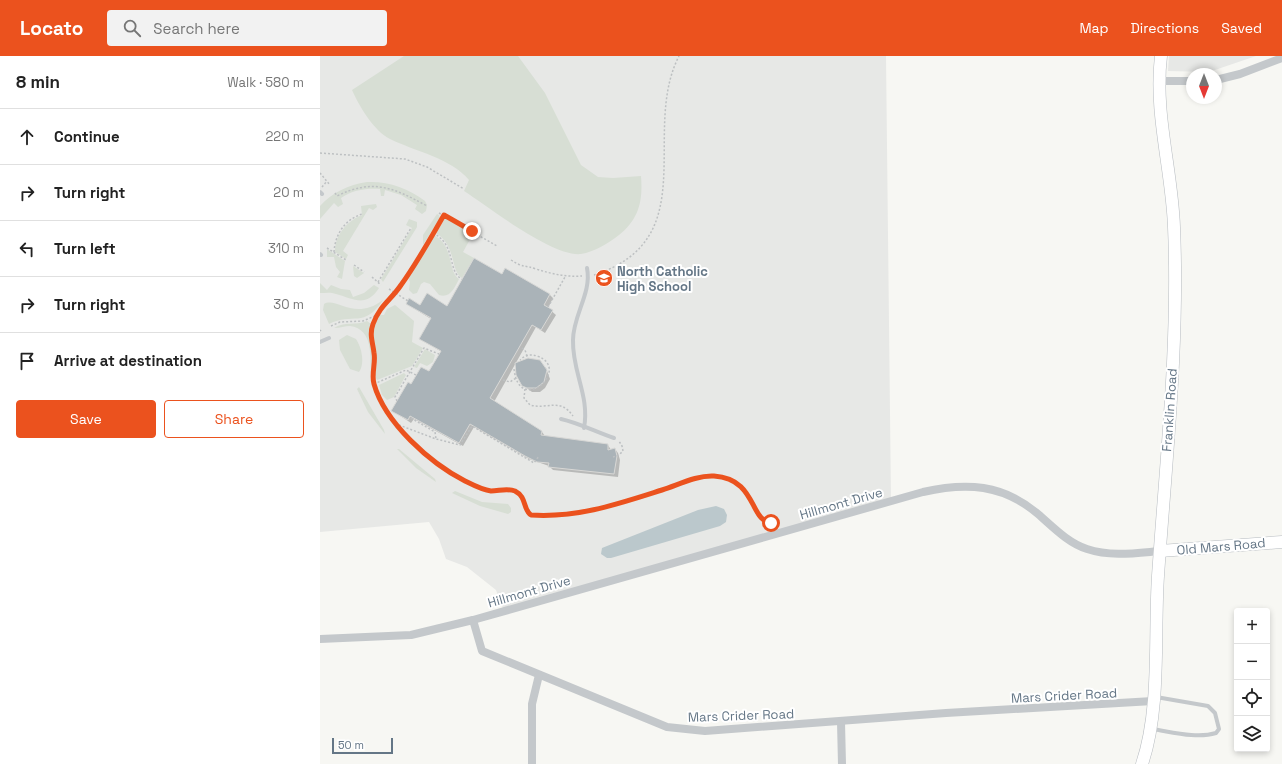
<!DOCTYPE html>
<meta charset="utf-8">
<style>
:root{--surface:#fff;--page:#f2f2f2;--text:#222;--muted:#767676;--line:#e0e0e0;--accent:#eb521e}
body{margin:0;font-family:"Space Grotesk",sans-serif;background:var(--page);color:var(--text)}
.controls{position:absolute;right:12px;bottom:12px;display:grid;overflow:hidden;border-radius:4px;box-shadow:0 2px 6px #0003}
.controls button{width:36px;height:36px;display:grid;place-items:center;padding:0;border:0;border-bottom:1px solid var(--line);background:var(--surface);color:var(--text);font:20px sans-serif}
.compass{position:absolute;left:866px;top:12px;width:36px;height:36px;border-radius:50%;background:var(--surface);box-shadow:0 2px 6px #0003;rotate:180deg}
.scale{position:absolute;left:12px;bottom:10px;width:61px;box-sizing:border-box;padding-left:4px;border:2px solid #647686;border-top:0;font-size:11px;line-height:14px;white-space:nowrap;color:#647686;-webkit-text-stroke:3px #fff;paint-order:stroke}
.stop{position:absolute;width:12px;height:12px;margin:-9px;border:3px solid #eb521e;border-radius:50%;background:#fff}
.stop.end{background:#eb521e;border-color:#fff;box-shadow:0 1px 4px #0008}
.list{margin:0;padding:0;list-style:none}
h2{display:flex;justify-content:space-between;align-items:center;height:52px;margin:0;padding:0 16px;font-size:17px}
h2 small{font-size:13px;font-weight:400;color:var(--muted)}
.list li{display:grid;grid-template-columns:26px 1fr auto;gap:12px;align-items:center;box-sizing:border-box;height:56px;padding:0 16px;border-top:1px solid var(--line)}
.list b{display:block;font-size:15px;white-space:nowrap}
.list em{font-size:13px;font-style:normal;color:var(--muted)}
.actions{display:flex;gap:8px;padding:12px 16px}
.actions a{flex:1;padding:9px 0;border:1px solid var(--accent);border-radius:4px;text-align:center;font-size:14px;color:var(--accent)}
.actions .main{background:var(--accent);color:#fff}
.icon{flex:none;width:22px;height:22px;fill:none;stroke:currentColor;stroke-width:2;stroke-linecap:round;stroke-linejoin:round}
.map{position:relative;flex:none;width:962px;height:708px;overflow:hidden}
header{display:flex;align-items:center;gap:24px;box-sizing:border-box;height:56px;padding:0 20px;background:var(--accent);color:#fff}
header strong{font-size:19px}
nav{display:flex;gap:22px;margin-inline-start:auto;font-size:14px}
.search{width:280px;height:36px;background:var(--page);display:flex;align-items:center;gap:10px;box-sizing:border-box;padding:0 14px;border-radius:4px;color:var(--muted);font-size:15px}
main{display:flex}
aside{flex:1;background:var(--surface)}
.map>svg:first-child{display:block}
.built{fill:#e7e8e6}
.green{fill:#d7ded4}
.water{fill:#bbc8cc}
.shadow{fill:#0003}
.building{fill:#aab3b8;stroke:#d8d8d6}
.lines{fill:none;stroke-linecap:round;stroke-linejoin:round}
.secondary-casing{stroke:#b6bbc0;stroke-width:13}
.path{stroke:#bdc0c2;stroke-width:1.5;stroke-dasharray:2 2;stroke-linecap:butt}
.lane{stroke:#c4c8cb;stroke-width:4}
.street{stroke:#c4c8cb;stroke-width:8}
.secondary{stroke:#fff;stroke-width:12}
.route{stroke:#eb521e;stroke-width:5}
.labels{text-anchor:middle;stroke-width:4;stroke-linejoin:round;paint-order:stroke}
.poi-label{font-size:13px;font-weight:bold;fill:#647686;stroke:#fff;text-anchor:start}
.street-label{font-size:13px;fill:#647686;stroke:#fff}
</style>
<header>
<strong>Locato</strong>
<div class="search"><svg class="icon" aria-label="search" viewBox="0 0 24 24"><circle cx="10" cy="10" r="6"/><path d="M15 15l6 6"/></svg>Search here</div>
<nav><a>Map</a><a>Directions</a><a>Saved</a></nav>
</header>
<main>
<aside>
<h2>8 min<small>Walk · 580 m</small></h2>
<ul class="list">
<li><svg class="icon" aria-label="ahead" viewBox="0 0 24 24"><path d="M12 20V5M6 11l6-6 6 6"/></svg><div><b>Continue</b></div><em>220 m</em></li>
<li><svg class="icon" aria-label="right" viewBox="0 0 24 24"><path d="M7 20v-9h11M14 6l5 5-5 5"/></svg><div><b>Turn right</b></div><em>20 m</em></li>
<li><svg class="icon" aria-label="left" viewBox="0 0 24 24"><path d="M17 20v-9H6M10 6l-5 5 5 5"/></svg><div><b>Turn left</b></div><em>310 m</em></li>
<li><svg class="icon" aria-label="right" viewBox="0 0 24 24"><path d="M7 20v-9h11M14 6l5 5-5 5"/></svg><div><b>Turn right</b></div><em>30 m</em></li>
<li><svg class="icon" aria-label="arrive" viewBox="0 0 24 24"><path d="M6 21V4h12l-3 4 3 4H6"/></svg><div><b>Arrive at destination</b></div></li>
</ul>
<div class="actions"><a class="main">Save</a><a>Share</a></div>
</aside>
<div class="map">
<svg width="962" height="708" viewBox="0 0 962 708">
<rect width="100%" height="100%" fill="#f7f7f3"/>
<g class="built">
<polygon points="0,0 566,0 571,445 184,555 176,534 147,511 126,503 119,483 109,466 0,476"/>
<polygon points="849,0 936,0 889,16 848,15"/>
</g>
<g class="green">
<path d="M84,0H198L225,37L261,109L278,121L293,122L321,120C323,145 319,163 299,179C289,187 274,196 261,198C233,201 170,152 144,135L149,124C131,102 94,95 70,83C54,75 39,50 32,34Z"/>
<path d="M47,126C68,125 88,132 105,145L107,149L106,155L102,158L95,153L97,149L81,139L65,134L64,140H61L60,133C47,132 32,134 21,142L23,148L18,151L14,147L0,163V150C13,136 28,129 47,126Z"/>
<path d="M48,149L56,148L57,151L53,154L49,152L23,195L28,199L26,203L15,196C15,179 27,165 42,159L41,150Z"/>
<polygon points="117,158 119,159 120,162 103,189 103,179"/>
<path d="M126,161L153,178L143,196L154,202L142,222C130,215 137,190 116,177Z"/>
<polygon points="89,163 97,166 97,171 63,226 61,223 92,172 86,169"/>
<path d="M114,179C135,191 127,215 139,223C135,231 130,243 119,239L110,228L104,226L101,228L97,237L93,238L89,234L90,226L88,222Z"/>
<polygon points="7,193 25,205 22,223 17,221 20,216 16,211 14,201 7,201"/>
<polygon points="33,210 44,217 37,222 34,220"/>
<path d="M0,227L7,234L11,229L21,233L30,234L33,241L44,237L54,229L59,232C46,252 34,243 16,238C11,236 6,237 0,237Z"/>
<path d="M63,244C44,273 33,256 9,268L3,254L4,248C16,240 34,266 63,244Z"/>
<polygon points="75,249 94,265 92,286 103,292 92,310 57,324 55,320 55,297 52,279 54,268 59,259 64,259 67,253"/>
<path d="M47,265L51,268L49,280L53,301L52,317L51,318C50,302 54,273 30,270C25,270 20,272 14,272C24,265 36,270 47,265Z"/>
<path d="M27,279L36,283C42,292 45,308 39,316L30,313L20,294L19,284Z"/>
<polygon points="105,293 115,299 113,306 107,310 100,307 97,312 94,311"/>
<polygon points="84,317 86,319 74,341 67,344 62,339 59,329"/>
<polygon points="39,331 64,374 65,378 48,356 37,333"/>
<polygon points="77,393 79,393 115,423 116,426 96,412"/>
<polygon points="135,435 162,446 188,448 191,452 191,456 188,458 160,450 132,437"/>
</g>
<polygon class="water" points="396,450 404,453 407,459 406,466 400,470 291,502 287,502 281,498 282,492 287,490 378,454"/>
<g class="shadow">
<polygon points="182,219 230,239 233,242 228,252 236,259 225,277 216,271 174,346 222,376 225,380 288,389 291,394 295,393 298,397 300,404 298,421 233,414 229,410 209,403 154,371 143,390 94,363 91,367 73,355 92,329 109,317 122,296 100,283 111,263 87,248 127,251"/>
<polygon points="208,303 216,303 226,312 230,323 225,332 220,336 212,336 204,330"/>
</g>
<g class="building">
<polygon points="154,202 182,218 185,212 230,238 224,249 233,254 221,274 212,269 170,342 222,375 221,379 288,388 288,394 295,392 297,400 294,418 228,411 229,407 217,406 205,400 150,368 139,387 90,360 88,364 71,355 88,326 91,328 101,311 109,315 121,295 99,283 111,262 86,248 89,242 100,249 107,237 127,250"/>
<polygon points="208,302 220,304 227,314 224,326 216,332 207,332 202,330 196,319 195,307"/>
</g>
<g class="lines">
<defs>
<g id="secondary">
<polyline points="840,495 962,486"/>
<path d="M822,708C841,652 834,579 838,520C846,404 859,287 854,171C852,114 834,57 841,0"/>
</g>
</defs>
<use href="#secondary" class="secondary-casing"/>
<g class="path">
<polyline points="0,97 85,103 107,111 144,133"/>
<polyline points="0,117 10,129"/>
<polyline points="2,131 7,125"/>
<path d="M15,137L17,140C53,122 74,132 107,150"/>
<polyline points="119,157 177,190"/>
<path d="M124,159C110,183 97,207 81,229C71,244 60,249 53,268C49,279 53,287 54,297C56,307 51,318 54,328C65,367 110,407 145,425C153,429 162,434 171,435C178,435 187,432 195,435C206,440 202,454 211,459C257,463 299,448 343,434C359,428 378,419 396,420C413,422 427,432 434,448C435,452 436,458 439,462C444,467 450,467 456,467L457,469"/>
<path d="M113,177C137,189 127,216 142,223"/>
<polyline points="7,192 26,204"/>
<path d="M14,196C15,179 24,164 42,158"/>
<path d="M191,204C203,212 205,209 216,213C232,218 245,221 262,220"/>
<polyline points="34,209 44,216"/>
<path d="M274,219C385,183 320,76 359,0"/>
<polyline points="52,221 61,229"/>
<polyline points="58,226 91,172"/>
<polyline points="69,233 88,245"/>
<polyline points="228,251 245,221"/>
<polyline points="11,270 20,266 43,265 57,259"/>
<polyline points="0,275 1,274"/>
<polyline points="202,292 205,294 207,300"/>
<path d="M194,313C199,361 253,312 217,300C211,298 205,299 200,304"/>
<polyline points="183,324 190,326 196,322"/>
<polyline points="54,328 86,314 96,319"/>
<path d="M205,333L204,342L210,349C227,354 240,341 253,360"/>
<polyline points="77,345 75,341 104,292 119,298"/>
<polyline points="91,362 115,376 116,383"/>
<polyline points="79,369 116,383 140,389 152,370 214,407 219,400"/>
<polyline points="293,401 299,399 303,395 302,390 299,385"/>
</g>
<g class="lane">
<polyline points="0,136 2,138"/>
<polyline points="0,198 1,199"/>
<polyline points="0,286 9,282"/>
<path d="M241,363C259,367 276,376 294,382"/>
<path d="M264,372C270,340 252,316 253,284C253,259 272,237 267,212"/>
<path d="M832,673C852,676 877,683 896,677L899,673L895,657L888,650L836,641"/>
</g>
<g class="street">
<polyline points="896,24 920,18 962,2"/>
<polyline points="839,25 872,25"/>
<path d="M153,564L603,436C646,426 683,428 718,458C733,471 748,487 767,493C791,501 816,497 840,495"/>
<polyline points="0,583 91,579 153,564 162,595 347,671 385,675 626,657 833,645"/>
<polyline points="521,666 522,708"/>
<polyline points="212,708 212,648 219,619"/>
</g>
<use href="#secondary" class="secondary"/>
</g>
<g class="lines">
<path class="route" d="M152,175L124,159C110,183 97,207 81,229C71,244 60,249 53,268C49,279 53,287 54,297C56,307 51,318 54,328C65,367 110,407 145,425C153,429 162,434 171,435C179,435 187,432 195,435C207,441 203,454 211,459C258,462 298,448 342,434C358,429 377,419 394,420C437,423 429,464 451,467"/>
</g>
<defs>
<symbol id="school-disc" viewBox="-11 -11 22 22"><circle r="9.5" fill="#eb521e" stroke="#fff"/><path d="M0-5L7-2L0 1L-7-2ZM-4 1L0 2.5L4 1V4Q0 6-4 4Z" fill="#fff"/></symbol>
</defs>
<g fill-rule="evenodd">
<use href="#school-disc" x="274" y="212" width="20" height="20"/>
</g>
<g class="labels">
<g class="poi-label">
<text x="297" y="220">North Catholic<tspan x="297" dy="15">High School</tspan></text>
</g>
<g class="street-label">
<text transform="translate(849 354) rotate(-86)" y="5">Franklin Road</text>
<text transform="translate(521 447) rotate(-16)" y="5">Hillmont Drive</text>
<text transform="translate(901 490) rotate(-5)" y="5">Old Mars Road</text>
<text transform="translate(209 535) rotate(-16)" y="5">Hillmont Drive</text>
<text transform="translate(744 639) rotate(-3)" y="5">Mars Crider Road</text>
<text transform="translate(421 659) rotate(-2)" y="5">Mars Crider Road</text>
</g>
</g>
</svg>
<div class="controls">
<button>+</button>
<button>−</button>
<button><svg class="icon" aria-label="locate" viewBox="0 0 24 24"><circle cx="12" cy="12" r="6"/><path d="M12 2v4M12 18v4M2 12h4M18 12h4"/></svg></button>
<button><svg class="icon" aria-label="layers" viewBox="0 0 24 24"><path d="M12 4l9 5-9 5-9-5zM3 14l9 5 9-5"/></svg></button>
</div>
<svg class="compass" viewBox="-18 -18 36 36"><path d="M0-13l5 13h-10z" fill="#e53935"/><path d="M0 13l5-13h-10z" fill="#767676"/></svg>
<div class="scale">50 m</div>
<div class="stop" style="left:451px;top:467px"></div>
<div class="stop end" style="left:152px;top:175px"></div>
</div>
</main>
